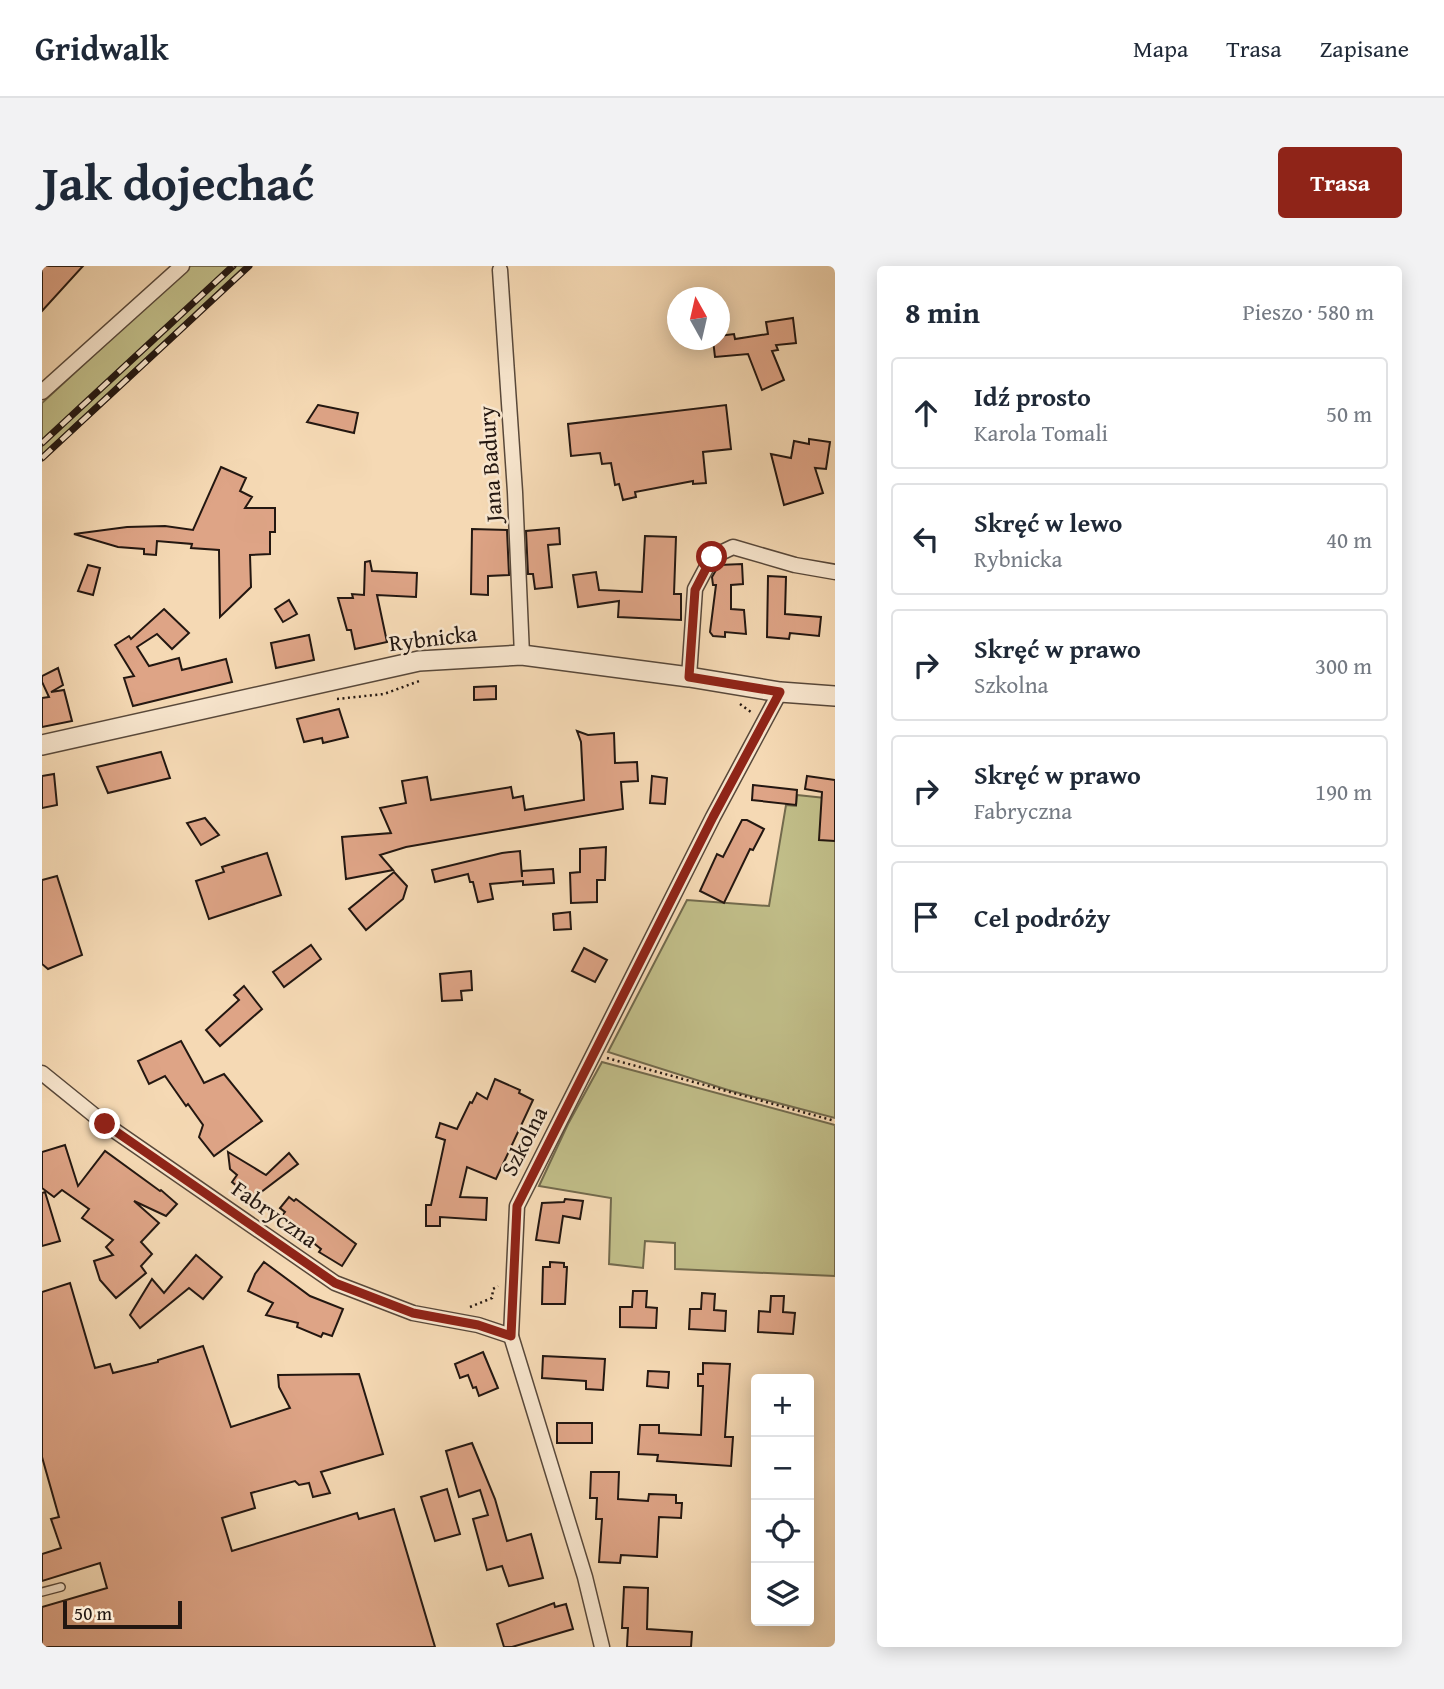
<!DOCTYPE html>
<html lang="pl">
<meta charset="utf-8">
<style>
:root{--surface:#fff;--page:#f2f2f3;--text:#1f2937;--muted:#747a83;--line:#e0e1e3;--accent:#8f2418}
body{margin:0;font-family:"Gentium Book Plus",serif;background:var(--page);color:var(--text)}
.controls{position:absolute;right:21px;bottom:21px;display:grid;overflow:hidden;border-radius:7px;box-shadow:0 4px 18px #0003}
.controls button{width:63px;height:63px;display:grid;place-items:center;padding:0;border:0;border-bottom:2px solid var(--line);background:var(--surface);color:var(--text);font:35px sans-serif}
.compass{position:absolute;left:625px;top:21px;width:63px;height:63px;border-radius:50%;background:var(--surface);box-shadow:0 4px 18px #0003;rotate:352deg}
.scale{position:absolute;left:21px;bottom:18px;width:119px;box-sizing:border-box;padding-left:7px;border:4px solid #231711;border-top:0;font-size:19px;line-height:24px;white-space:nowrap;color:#231711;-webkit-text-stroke:5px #f8e6ce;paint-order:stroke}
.stop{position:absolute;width:21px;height:21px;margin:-16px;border:5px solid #8f2418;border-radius:50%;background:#fff}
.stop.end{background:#8f2418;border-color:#fff;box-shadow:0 2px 7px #0008}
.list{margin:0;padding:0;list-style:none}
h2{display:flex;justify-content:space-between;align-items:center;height:91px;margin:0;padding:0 28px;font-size:30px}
h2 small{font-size:23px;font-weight:400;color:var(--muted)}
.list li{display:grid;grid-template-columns:46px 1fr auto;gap:21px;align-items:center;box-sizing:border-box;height:112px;margin:0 14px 14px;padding:0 14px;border:2px solid var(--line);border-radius:7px}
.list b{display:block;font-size:26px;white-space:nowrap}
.list p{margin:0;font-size:23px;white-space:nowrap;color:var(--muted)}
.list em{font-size:23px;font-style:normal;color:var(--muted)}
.icon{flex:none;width:38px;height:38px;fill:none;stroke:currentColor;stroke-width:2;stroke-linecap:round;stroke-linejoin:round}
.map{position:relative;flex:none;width:793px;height:1381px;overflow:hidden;border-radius:7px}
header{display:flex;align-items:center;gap:42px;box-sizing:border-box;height:98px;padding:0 35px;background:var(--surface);border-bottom:2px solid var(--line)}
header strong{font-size:33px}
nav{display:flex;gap:38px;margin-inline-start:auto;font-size:24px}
.intro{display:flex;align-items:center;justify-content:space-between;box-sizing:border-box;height:168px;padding:0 42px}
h1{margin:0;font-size:49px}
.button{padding:18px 32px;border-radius:7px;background:var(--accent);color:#fff;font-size:24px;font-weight:700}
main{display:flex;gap:42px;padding:0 42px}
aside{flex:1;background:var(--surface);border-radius:7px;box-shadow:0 4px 18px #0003}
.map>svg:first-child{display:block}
.green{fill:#c1be89;stroke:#726a4d;stroke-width:2}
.building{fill:#dea486;stroke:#231711;stroke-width:2}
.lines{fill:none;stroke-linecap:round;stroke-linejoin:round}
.service-casing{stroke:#58483a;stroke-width:10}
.minor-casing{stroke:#58483a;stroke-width:17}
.tertiary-casing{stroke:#58483a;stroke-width:22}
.path{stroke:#231711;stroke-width:2.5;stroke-dasharray:2 3.5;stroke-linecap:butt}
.service{stroke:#f8e6ce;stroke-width:7}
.minor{stroke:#f8e6ce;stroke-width:14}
.tertiary{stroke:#f8e6ce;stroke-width:19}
.rail-casing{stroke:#231711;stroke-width:7}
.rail{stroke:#f8e6ce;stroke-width:4.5;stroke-dasharray:13;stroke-linecap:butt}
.route{stroke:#8f2418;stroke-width:9}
.labels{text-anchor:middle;stroke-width:5;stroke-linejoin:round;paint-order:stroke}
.street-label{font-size:23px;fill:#231711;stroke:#f8e6ce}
</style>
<header>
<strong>Gridwalk</strong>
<nav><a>Mapa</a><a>Trasa</a><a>Zapisane</a></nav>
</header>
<div class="intro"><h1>Jak dojechać</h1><a class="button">Trasa</a></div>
<main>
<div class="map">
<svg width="793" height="1381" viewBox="0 0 793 1381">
<rect width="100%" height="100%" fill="#f5d9b4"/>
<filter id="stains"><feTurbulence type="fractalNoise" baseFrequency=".00286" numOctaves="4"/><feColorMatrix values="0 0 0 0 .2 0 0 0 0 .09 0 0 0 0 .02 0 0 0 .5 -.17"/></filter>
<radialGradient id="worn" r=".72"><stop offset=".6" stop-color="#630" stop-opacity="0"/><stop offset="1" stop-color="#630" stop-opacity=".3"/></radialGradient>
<g class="green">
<polygon points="148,0 203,0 0,189 0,137"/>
<polygon points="755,529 793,533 793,852 686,824 566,786 645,634 727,640 744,539 754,540"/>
<polygon points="560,796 793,859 793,1010 633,1003 633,977 603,975 601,1002 567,998 569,932 497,920 526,858"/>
</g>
<g class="building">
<polygon points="0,0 41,0 0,45"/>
<polygon points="751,52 754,77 734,79 736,84 730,85 742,114 720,124 706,88 673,91 671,74 677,74 677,70 692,68 693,73 726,68 724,56"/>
<polygon points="276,139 316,147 312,167 265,156"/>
<polygon points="684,139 689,183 661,186 664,217 651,218 651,215 593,226 594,231 581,234 577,218 573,219 569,197 560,198 558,187 529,190 526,158"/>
<polygon points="767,173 788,176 784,203 773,202 781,227 742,239 729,188 749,192 752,175 767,178"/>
<polygon points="179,201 204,212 198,225 210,231 203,242 233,242 233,266 228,266 228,288 208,289 209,321 178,351 177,284 149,282 150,278 115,275 114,289 102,288 102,283 76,281 32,268 85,261 123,260 151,264"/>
<polygon points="517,262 518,278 506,279 510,321 493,323 491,308 486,308 484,265"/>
<polygon points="430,263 465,264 467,309 446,310 446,329 429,328"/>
<polygon points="603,270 634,271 632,328 639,328 639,354 576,351 577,335 536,341 531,309 554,306 557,324 600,326"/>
<polygon points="328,295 330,305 375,307 374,331 335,329 345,376 313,383 309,364 305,364 296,332 311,332 310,328 322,329 323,296"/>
<polygon points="700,298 701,318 689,319 689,343 702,344 704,368 683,366 683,371 671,370 668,366 674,319 671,319 670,311 677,299"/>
<polygon points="46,299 58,302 51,329 36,325"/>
<polygon points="726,310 744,311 743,348 779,351 777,370 748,367 747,373 725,371"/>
<polygon points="247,334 255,348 241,356 233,343"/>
<polygon points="122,343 147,367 130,383 115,368 95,381 107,400 137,392 140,404 184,393 190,416 91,440 82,412 92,410 73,379 87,370 89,373"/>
<polygon points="267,369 272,394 234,402 229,377"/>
<polygon points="16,402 21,419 9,426 22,424 30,455 0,461 0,432 7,431 0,416 0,410"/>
<polygon points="454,420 454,433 432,434 432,421"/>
<polygon points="297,443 306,471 281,477 280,472 262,476 255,453"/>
<polygon points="535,465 546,469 572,467 573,497 595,496 596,515 579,516 581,543 364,581 338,589 351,604 304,613 300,571 349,567 338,542 364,537 360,515 385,511 389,534 469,521 471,532 481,530 483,544 542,534 539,476"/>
<polygon points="119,486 128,512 66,527 55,501"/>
<polygon points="12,508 15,539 0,542 0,510"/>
<polygon points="610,510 625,512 623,538 608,537"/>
<polygon points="765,510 793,514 793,575 777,574 780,526 763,523"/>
<polygon points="711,519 755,524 754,539 710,534"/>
<polygon points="163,552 177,569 159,579 145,557"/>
<polygon points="700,554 705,554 722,563 711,584 708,583 682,637 658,625 675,588 681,591"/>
<polygon points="564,581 563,614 555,614 555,636 529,637 528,607 538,606 538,583"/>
<polygon points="478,585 480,611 480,605 511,603 512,617 481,619 481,615 448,618 451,633 436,636 431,616 428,616 426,608 393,616 390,604 460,587"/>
<polygon points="225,587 239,629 167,653 154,615 182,606 180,601"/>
<polygon points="352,606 365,620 361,633 324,664 307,643"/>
<polygon points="15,610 40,689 6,703 0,698 0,614"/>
<polygon points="528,646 529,663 512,664 511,648"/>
<polygon points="269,679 279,693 242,721 231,706"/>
<polygon points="542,682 565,694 553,716 530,705"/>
<polygon points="429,705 430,724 419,725 420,734 400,735 398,708"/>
<polygon points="202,720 220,743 178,780 164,764 197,734 192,729"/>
<polygon points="139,775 162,817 182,808 220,855 172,890 157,871 161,859 146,838 144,840 123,810 107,818 96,795"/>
<polygon points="453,813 478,824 477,827 491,834 454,913 425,901 418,931 445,932 444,954 398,951 398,960 384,960 384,939 389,939 403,874 394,871 398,857 415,863 428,836 430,837 435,827 445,833"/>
<polygon points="23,879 36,920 63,885 118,925 119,924 135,938 124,950 92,935 117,957 99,976 110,988 99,1000 104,1007 74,1032 58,1014 52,995 71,989 64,981 71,974 40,952 47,943 20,924 12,931 0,922 0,886"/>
<polygon points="186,886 224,909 247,887 256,898 210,933 190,916 195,909 188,903"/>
<polygon points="3,926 18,975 0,980 0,927"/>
<polygon points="247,931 252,935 254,933 314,978 300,1000 277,986 279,983 239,951 243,946 238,942"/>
<polygon points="523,933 541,935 538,953 521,950 517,977 494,974 500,937 522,936"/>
<polygon points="154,989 180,1011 161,1033 147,1022 98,1062 88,1049 110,1013 122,1027"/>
<polygon points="222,996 268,1030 301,1043 290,1070 281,1067 279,1071 255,1061 256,1057 224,1049 231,1037 206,1025 213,1008"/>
<polygon points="508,996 522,997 522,1001 525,1001 523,1038 500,1038 501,1001 508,1001"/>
<polygon points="28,1017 53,1102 68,1098 71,1107 116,1096 116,1094 161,1080 189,1161 248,1142 237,1121 236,1109 317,1108 341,1188 279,1206 288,1227 271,1231 267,1217 257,1219 253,1215 209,1227 213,1242 180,1252 190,1285 315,1247 317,1253 352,1243 393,1381 0,1381 0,1341 65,1322 58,1297 0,1315 0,1288 19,1282 9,1253 17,1251 0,1191 0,1026"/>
<polygon points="591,1025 605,1025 604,1041 615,1042 614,1062 578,1061 578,1041 590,1041"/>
<polygon points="660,1027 673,1028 672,1044 684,1045 683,1065 647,1063 648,1043 659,1043"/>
<polygon points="729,1030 742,1030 741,1046 753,1047 751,1068 716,1066 717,1045 728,1046"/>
<polygon points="441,1086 456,1122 437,1130 434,1121 431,1122 426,1109 418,1112 413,1098"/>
<polygon points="501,1090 563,1093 561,1124 544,1123 544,1115 500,1112"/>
<polygon points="661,1097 688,1098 683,1171 691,1171 689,1200 615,1195 616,1189 596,1188 598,1159 617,1159 617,1167 659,1169 661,1120 656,1120 656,1108 661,1108"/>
<polygon points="606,1105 627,1106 626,1122 605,1120"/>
<rect x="515" y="1157" width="35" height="20"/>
<polygon points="430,1177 453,1233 465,1275 489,1268 501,1312 467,1320 460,1300 445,1304 431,1253 446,1249 438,1224 417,1231 404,1185"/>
<polygon points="549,1206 577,1206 576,1233 606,1235 607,1228 634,1229 634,1237 640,1237 639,1252 617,1251 615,1291 579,1289 578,1297 557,1296 560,1253 554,1253 555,1232 548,1232"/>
<polygon points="405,1223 418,1268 393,1275 379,1231"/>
<polygon points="582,1321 606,1322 605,1363 650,1366 649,1381 585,1381 586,1362 580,1362"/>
<polygon points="512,1337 513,1341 524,1338 531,1363 470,1381 462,1381 455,1358"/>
</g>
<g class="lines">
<defs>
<polyline id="service" points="0,1326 19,1321"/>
<g id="minor">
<polyline points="458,4 473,226 480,389"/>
<polyline points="0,126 140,0"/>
<polyline points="647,411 653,323 670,291 691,281 753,299 793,306"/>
<polyline points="0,807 63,858 293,1017 371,1047 436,1059 469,1070"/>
<polyline points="560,1381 543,1311 469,1070 475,940 671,551 738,426"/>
</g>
<polyline id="tertiary" points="0,479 377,395 480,389 647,411 738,426 793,430"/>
</defs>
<use href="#service" class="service-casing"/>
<use href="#minor" class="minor-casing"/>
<use href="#tertiary" class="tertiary-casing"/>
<g class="path">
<polyline points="295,433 342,428 380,414"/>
<polyline points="698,438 709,446"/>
<polyline points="565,792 793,855"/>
<polyline points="428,1041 450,1032 451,1023 456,1020"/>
</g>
<use href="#service" class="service"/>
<use href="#minor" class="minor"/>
<use href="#tertiary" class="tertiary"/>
<defs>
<g id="rail">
<polyline points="0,177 191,0"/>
<polyline points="0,192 207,0"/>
</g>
</defs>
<use href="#rail" class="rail-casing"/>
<use href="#rail" class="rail"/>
</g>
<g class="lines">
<polyline class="route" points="63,858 293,1017 371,1047 436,1059 469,1070 475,940 671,551 738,426 647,411 653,324 670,291"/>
</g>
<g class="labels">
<g class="street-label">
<text transform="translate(448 198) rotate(-94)" y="8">Jana Badury</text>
<text transform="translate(391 372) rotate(-7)" y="8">Rybnicka</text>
<text transform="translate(482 875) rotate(-63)" y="8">Szkolna</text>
<text transform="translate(233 948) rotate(35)" y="8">Fabryczna</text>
</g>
</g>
<rect width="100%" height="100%" filter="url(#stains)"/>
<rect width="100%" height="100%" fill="url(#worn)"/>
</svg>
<div class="controls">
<button>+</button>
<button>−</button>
<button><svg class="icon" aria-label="locate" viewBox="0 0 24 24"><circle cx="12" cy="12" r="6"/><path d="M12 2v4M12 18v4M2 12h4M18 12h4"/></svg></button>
<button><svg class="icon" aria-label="layers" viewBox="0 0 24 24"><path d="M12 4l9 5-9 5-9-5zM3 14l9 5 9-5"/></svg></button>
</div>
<svg class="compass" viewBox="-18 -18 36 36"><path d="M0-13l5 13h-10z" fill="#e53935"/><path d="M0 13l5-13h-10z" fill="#747a83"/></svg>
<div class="scale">50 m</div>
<div class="stop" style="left:670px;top:291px"></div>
<div class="stop end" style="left:63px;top:858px"></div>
</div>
<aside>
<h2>8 min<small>Pieszo · 580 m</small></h2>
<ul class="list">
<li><svg class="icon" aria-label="ahead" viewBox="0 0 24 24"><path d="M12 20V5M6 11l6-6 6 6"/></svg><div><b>Idź prosto</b><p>Karola Tomali</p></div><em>50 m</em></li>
<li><svg class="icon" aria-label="left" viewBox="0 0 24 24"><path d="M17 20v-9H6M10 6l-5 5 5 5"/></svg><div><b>Skręć w lewo</b><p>Rybnicka</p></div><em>40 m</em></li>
<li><svg class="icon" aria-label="right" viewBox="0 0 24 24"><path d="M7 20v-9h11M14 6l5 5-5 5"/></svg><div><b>Skręć w prawo</b><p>Szkolna</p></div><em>300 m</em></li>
<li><svg class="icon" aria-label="right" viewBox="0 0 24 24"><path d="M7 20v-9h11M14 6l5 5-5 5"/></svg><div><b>Skręć w prawo</b><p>Fabryczna</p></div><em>190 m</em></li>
<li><svg class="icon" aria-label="arrive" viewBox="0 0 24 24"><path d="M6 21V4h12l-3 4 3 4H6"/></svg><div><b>Cel podróży</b></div></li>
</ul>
</aside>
</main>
